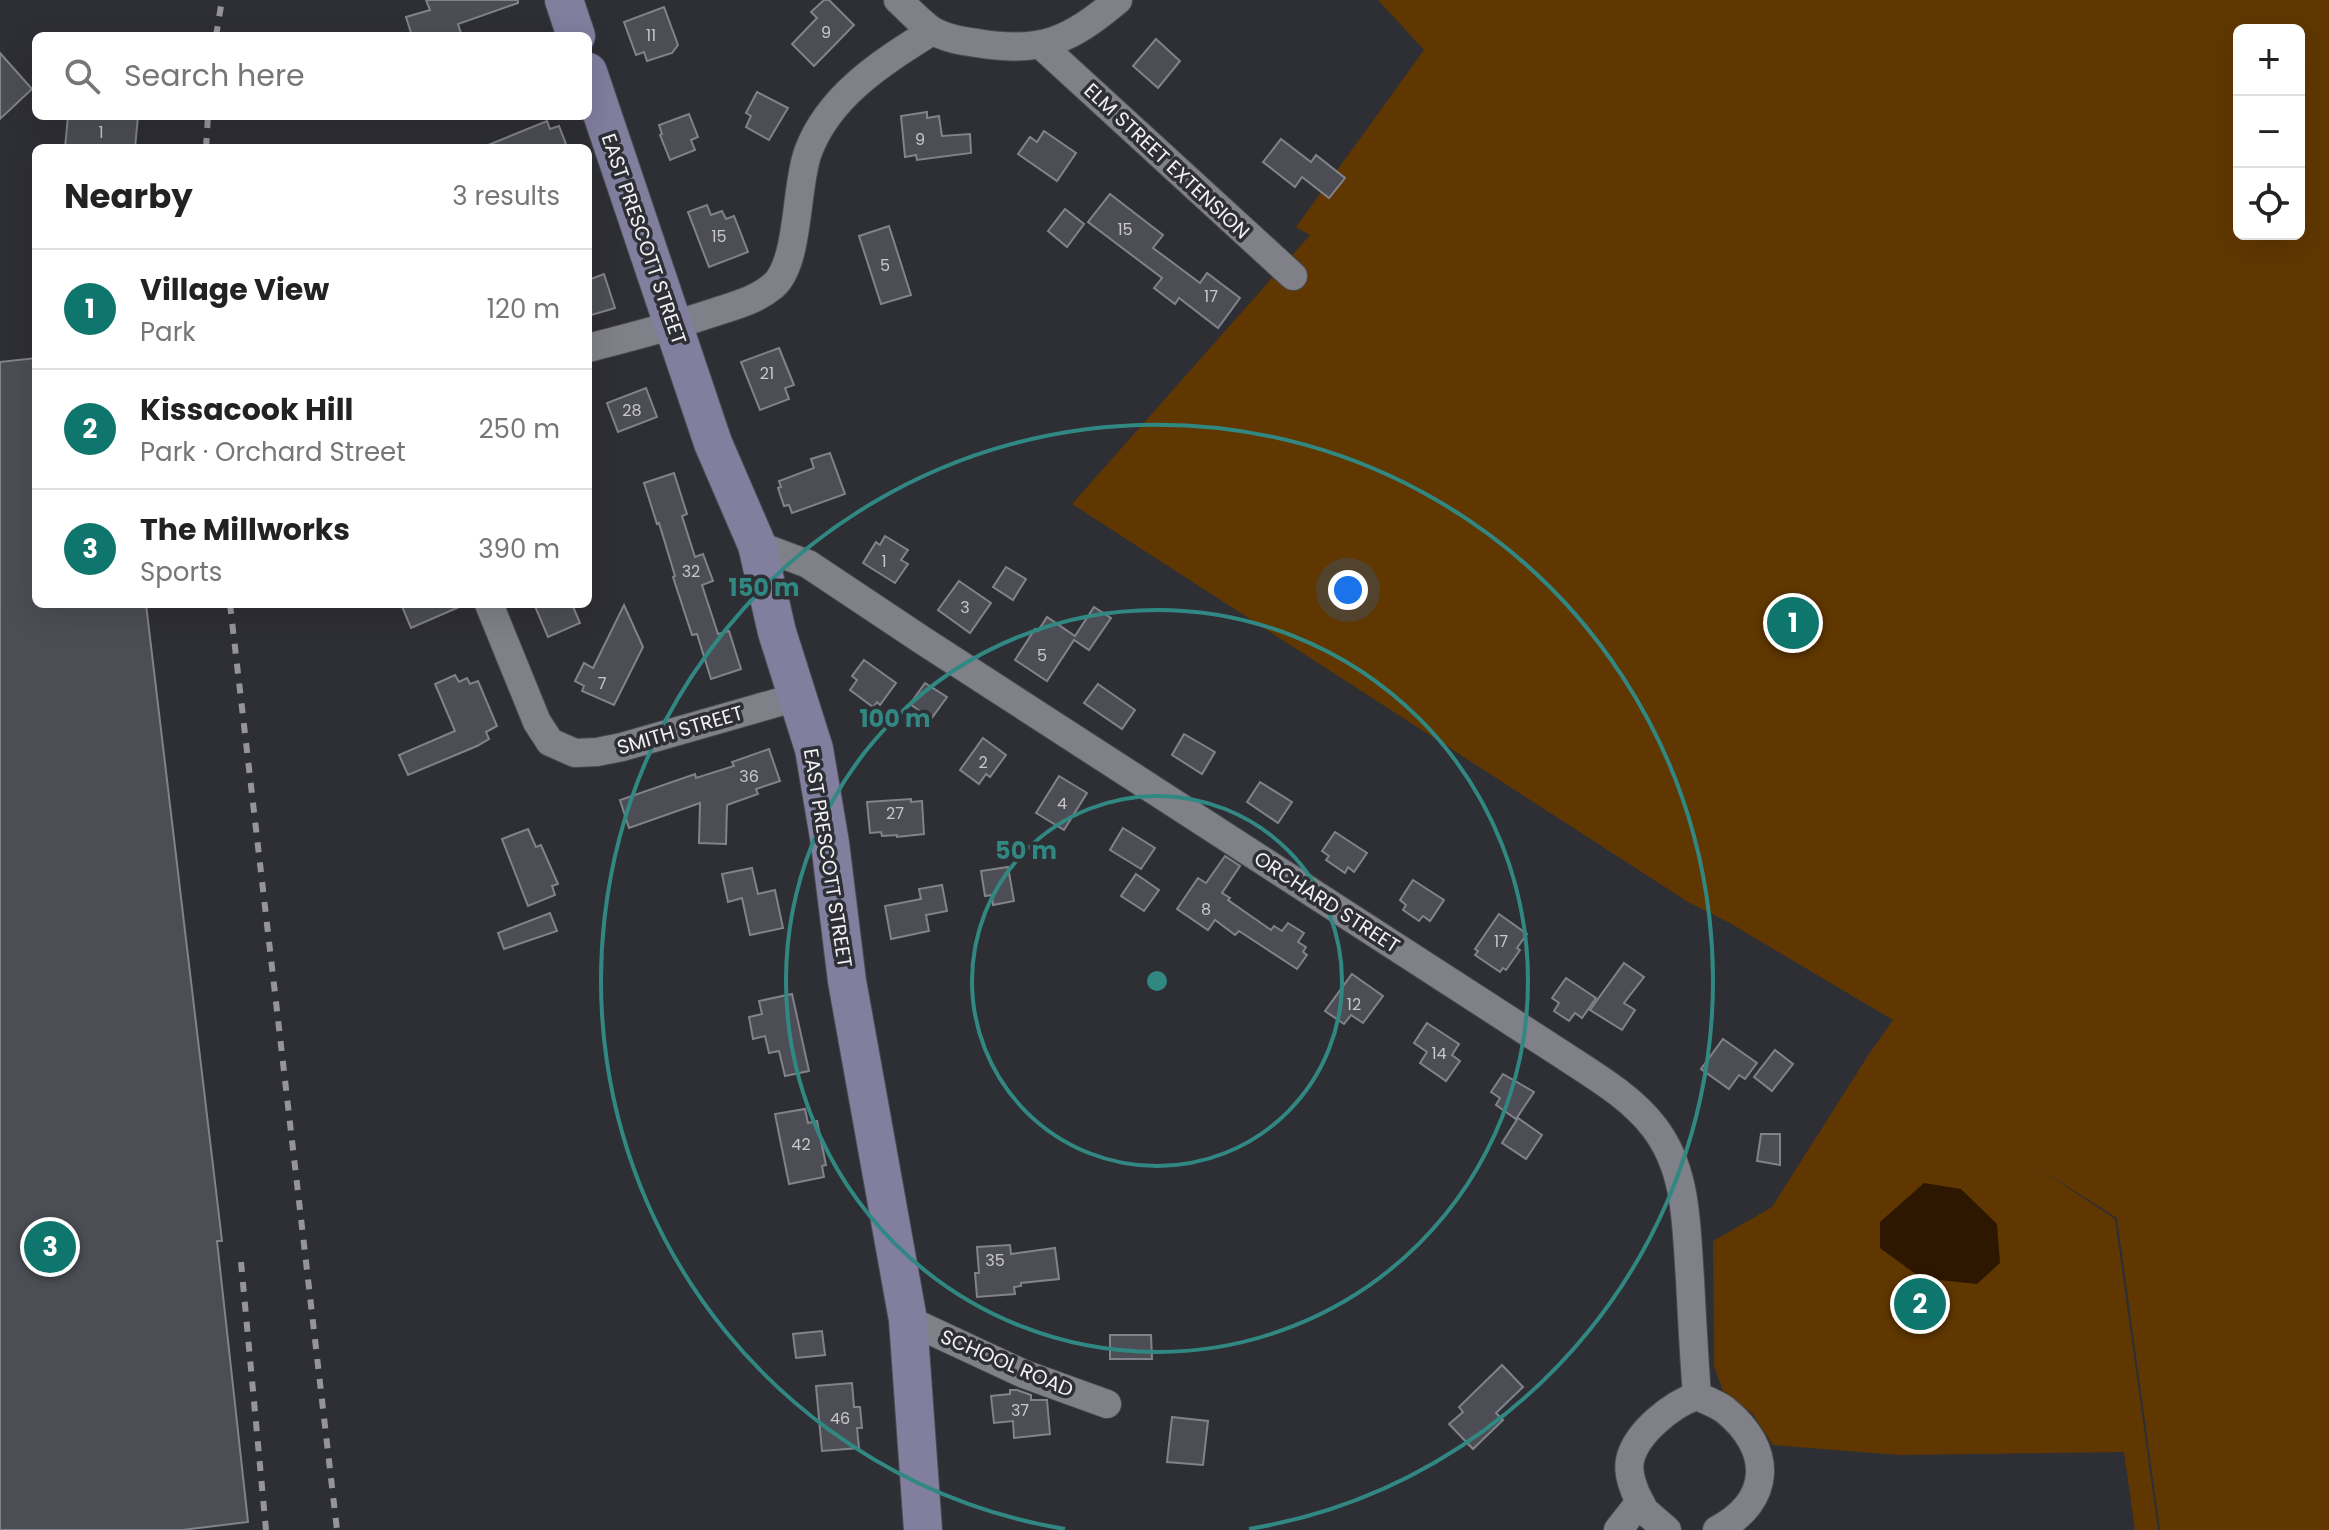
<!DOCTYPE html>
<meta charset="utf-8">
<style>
:root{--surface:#fff;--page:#f2f2f2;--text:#222;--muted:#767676;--line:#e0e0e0;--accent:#0f766e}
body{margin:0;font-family:Poppins,sans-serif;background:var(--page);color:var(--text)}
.controls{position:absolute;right:24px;top:24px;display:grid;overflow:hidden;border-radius:12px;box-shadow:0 8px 32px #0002}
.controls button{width:72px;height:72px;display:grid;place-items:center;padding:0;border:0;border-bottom:2px solid var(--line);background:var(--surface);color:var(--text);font:40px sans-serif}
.you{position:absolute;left:1348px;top:590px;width:28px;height:28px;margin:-20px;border:6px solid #fff;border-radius:50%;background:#1a73e8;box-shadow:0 0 0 12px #1a73e833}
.badge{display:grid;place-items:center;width:52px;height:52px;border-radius:50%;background:var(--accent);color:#fff;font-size:26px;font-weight:700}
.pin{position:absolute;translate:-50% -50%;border:4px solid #fff;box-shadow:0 2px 8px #0006}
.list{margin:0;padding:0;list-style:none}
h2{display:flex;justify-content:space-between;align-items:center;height:104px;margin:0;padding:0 32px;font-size:34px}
h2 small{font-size:26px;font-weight:400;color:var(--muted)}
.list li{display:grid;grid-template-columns:52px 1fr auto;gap:24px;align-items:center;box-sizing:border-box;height:120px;padding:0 32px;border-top:2px solid var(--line)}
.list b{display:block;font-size:30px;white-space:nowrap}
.list p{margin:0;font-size:26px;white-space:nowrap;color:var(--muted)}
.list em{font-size:26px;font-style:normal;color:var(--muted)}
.icon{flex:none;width:44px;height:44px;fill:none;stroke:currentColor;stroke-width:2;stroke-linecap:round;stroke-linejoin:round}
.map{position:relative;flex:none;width:2329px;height:1530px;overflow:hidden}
.search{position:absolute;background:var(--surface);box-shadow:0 8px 32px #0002;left:32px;top:32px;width:560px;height:88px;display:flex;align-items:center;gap:20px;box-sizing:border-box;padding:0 28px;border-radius:12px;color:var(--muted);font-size:30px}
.panel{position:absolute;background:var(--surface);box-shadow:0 8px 32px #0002;left:32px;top:144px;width:560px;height:464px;border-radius:12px}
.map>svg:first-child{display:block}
.green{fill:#603700;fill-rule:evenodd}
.water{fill:#2d1700}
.building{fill:#4d4d55;stroke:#82828a;stroke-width:2}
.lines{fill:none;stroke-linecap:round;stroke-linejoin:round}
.street-casing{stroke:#4a4a50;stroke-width:30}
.secondary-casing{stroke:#4a4a50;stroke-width:40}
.street{stroke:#808088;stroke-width:28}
.secondary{stroke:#817e9e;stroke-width:38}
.rail{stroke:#94949a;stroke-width:6;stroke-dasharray:10 10;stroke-linecap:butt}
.ring{fill:none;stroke:#318882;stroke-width:4}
.labels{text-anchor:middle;stroke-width:7;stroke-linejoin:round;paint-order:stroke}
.number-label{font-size:16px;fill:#c7c7cd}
.street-label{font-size:20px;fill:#f0f0f5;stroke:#2e2e35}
.centre{fill:#318882;stroke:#2e2e35;stroke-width:4}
.ring-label{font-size:24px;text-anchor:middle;font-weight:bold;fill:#318882;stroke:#2e2e35;stroke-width:7;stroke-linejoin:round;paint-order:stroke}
</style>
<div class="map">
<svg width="2329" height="1530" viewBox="0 0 2329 1530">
<rect width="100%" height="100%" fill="#2e2e35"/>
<path class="green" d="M1378,0H2329V1530H2160L2117,1218L2029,1162L2115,1219L2158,1530H2135L2124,1452L1899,1455L1773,1445L1752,1413L1723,1391L1714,1366L1713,1241L1772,1207L1867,1057L1893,1020L1728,922L1688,902L1072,504L1310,235L1296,227L1424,50ZM2239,30H2299V234H2239Z"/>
<polygon class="water" points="1924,1183 1961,1189 1997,1224 2000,1263 1977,1284 1921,1278 1880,1248 1880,1222"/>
<g class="building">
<polygon points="426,0 518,0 518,3 458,24 462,36 412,36 406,17 430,10"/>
<polygon points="824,0 829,0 854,25 814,66 792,44 817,18 811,12"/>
<polygon points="664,7 678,45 672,53 647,61 644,52 636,55 624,22"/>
<polygon points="1156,39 1180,61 1158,88 1133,66"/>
<polygon points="0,53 32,89 0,119"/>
<polygon points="757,92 788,108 769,140 746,127 751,116 746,113"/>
<polygon points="927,112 927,118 939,116 942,136 970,134 971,153 917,160 916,155 905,157 901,116"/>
<polygon points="689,114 698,137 691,140 695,150 670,160 660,135 662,134 659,125"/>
<polygon points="68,116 138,116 135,148 65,148"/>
<polygon points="547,121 550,129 559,126 566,144 558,148 481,148"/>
<polygon points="1044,131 1076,153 1057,181 1018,154 1030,137 1037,142"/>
<polygon points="1281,139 1311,162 1316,155 1345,178 1329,198 1302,177 1295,187 1263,162"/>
<polygon points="1110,194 1163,235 1153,248 1200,283 1207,273 1240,298 1218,328 1179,298 1175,304 1154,288 1162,278 1088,222"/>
<polygon points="707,205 711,215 722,211 726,219 734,216 748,252 709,267 688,212"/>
<polygon points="1065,209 1084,224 1067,247 1048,231"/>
<polygon points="889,226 911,295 881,304 859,236"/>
<polygon points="604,274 615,308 588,316 588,280"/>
<polygon points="779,348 794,385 785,388 789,399 760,410 741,362"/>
<polygon points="36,358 36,604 146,604 222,1241 217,1241 248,1522 182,1530 0,1530 0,362"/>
<polygon points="646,388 657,417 618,432 607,403"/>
<polygon points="830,453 845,494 792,513 789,505 784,506 778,488 781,487 779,481 814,468 811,459"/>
<polygon points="674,473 687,514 682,516 695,557 703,554 713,581 702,585 718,634 729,631 741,669 711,679 697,634 692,635 673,577 675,576 659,523 657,524 644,483"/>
<polygon points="885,536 908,550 901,560 908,564 895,583 863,563 876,542 880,545"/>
<polygon points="1006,567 1026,579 1013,600 993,587"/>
<polygon points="959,581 991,603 970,633 938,610"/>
<polygon points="401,604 466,604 411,628"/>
<polygon points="534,604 572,604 580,623 548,637"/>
<polygon points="624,605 643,647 614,705 582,691 584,686 575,681 584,663 593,668"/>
<polygon points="1094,607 1111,618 1089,650 1074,640 1047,681 1015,660 1035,629 1038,631 1047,617 1075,636"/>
<polygon points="864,660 896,683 880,705 877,702 873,707 850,690 857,680 852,676"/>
<polygon points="455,675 459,682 467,678 470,684 478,681 497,726 486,732 489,739 477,746 408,775 399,755 455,731 435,684"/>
<polygon points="925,683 947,697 931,719 910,704"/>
<polygon points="1098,684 1135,710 1122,729 1084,703"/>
<polygon points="1184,734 1215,752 1202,774 1172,755"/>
<polygon points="983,738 1006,755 990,777 986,774 979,784 960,770"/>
<polygon points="769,749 780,781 756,789 758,794 727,805 726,844 699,843 700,803 629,828 620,800 695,774 696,778 734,766 732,762"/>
<polygon points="1059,776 1087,793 1064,830 1036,813"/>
<polygon points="1260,782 1292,802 1278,823 1247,802"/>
<polygon points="911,799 911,802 922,801 924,834 897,837 897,835 882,836 881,832 870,833 867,802"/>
<polygon points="1123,828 1155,848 1141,869 1110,850"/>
<polygon points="528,829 536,847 541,845 558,884 552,886 555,895 528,906 502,839"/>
<polygon points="1335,832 1367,853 1354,872 1348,867 1345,873 1326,860 1329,856 1322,851"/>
<polygon points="1225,856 1240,866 1222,893 1230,898 1228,900 1271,930 1274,926 1282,931 1288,923 1304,933 1298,942 1306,947 1303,952 1307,955 1297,969 1239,931 1235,935 1215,920 1208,930 1177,909 1198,878 1206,883"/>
<polygon points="1008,867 1014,901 993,905 992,895 985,896 981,871"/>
<polygon points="752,868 758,894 775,890 783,928 750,935 742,898 728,902 722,874"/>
<polygon points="1136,874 1159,890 1144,911 1121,896"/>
<polygon points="1413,880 1444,900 1430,921 1423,916 1419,921 1403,910 1406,905 1400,900"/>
<polygon points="942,885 947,911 926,915 929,931 891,939 885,906 921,899 919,889"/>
<polygon points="550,913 557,931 504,949 498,933"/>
<polygon points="1499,914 1527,934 1517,948 1520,950 1506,970 1503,968 1500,972 1475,955 1478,951 1475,949"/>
<polygon points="1624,963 1644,977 1624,1003 1635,1010 1622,1030 1590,1010"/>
<polygon points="1352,974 1383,996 1363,1023 1351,1015 1344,1024 1325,1011"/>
<polygon points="1566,978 1596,998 1582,1018 1575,1013 1569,1021 1554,1011 1559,1003 1552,998"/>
<polygon points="792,994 809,1071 785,1076 779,1051 769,1053 765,1036 753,1039 749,1017 762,1014 759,1001"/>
<polygon points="1427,1023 1459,1044 1452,1055 1460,1061 1446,1081 1420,1063 1427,1052 1414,1043"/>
<polygon points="1723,1039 1757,1063 1745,1079 1739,1075 1729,1089 1701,1069"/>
<polygon points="1775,1050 1793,1064 1772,1091 1754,1077"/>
<polygon points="1503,1074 1534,1092 1516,1119 1496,1105 1500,1098 1491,1092"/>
<polygon points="805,1109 808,1123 817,1121 826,1165 822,1166 824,1177 789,1184 775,1114"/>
<polygon points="1518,1118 1542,1135 1526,1159 1502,1143"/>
<polygon points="1761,1134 1780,1134 1780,1165 1757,1161"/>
<polygon points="1010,1245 1011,1254 1055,1248 1059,1279 1021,1283 1021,1286 1014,1287 1015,1294 977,1297 975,1273 979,1273 977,1247"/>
<polygon points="822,1331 825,1355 796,1358 793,1334"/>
<polygon points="1110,1335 1151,1335 1152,1359 1110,1359"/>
<polygon points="1502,1365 1523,1387 1496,1413 1503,1420 1473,1449 1449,1424 1463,1412 1459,1407"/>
<polygon points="852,1383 854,1407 860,1407 862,1428 857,1428 859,1448 822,1451 816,1386"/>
<polygon points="1010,1390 1017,1390 1031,1395 1031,1400 1047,1400 1050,1434 1014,1438 1013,1421 994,1423 991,1396 1010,1394"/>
<polygon points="1172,1417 1208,1421 1203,1465 1167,1462"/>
</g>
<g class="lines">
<defs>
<g id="street">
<path d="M898,0C909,10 919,21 930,29C943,38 962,41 977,43C1041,54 1069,41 1118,0"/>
<polyline points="1042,46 1293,276"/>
<path d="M588,348C630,337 671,327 712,313C733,306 755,301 773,286C800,263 795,187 808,152C829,95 883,62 932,31"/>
<path d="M757,545L808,564L922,640L1563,1055C1595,1076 1631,1097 1654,1127C1688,1171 1686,1227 1690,1279C1692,1318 1694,1357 1697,1396C1706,1400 1717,1404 1725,1410C1773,1449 1773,1500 1717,1530"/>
<polyline points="489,604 537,722 550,742 575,753 597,752 622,747 797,697"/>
<polyline points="908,1320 1024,1374 1107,1404"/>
<path d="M1640,1502C1634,1491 1627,1473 1630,1460C1636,1433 1672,1404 1697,1396"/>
<polyline points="1618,1530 1640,1502 1645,1511 1667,1530"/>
</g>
<g id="secondary">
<polyline points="564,0 576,36"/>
<polyline points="588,72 713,443 757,545 777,632 814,749 830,843 847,981 908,1320 923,1530"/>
</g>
</defs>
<use href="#street" class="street-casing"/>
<use href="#secondary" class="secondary-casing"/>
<use href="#street" class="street"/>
<use href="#secondary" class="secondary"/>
<g class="rail">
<polyline points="216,36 222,0"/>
<polyline points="206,148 208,116"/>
<polyline points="230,604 337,1530"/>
<polyline points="241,1262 266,1530"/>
</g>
</g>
<g class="ring">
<circle cx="1157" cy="981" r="185"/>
<circle cx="1157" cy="981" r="371"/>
<path d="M1065 1529A556 556 0 1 1 1249 1529"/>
</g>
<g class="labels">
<g class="number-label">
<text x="826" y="38">9</text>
<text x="651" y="41">11</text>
<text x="101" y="138">1</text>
<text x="920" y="145">9</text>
<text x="1125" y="235">15</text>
<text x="719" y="242">15</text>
<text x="885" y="271">5</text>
<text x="1211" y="302">17</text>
<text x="767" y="379">21</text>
<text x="632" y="416">28</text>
<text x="884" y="567">1</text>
<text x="691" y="577">32</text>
<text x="965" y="613">3</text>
<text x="1042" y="661">5</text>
<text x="602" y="689">7</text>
<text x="983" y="768">2</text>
<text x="749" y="782">36</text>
<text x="1062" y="809">4</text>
<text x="895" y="819">27</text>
<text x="1206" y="915">8</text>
<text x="1501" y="947">17</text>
<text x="1354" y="1010">12</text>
<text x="1439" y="1059">14</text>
<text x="801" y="1150">42</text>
<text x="995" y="1266">35</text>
<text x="1020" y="1416">37</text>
<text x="840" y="1424">46</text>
</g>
<g class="street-label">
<text transform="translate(1167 161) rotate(43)" y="7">ELM STREET EXTENSION</text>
<text transform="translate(644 239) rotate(71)" y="7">EAST PRESCOTT STREET</text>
<text transform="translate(680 730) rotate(-16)" y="7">SMITH STREET</text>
<text transform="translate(828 858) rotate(81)" y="7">EAST PRESCOTT STREET</text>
<text transform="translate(1327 902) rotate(33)" y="7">ORCHARD STREET</text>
<text transform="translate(1007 1363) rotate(23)" y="7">SCHOOL ROAD</text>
</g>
</g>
<circle cx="1157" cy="981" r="12" class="centre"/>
<g class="ring-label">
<text x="764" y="596">150 m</text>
<text x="895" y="727">100 m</text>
<text x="1026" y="859">50 m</text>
</g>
</svg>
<div class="controls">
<button>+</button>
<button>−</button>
<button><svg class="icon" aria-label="locate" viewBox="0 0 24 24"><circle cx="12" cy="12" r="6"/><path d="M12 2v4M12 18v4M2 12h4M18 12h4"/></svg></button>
</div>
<div class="you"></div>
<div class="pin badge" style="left:1793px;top:623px">1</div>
<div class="pin badge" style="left:1920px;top:1304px">2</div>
<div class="pin badge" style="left:50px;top:1247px">3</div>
<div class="search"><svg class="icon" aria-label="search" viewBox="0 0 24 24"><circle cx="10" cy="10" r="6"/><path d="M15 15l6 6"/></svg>Search here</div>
<section class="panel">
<h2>Nearby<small>3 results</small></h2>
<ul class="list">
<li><span class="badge">1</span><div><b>Village View</b><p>Park</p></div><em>120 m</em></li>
<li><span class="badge">2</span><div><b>Kissacook Hill</b><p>Park · Orchard Street</p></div><em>250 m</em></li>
<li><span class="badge">3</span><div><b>The Millworks</b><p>Sports</p></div><em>390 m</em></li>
</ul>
</section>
</div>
